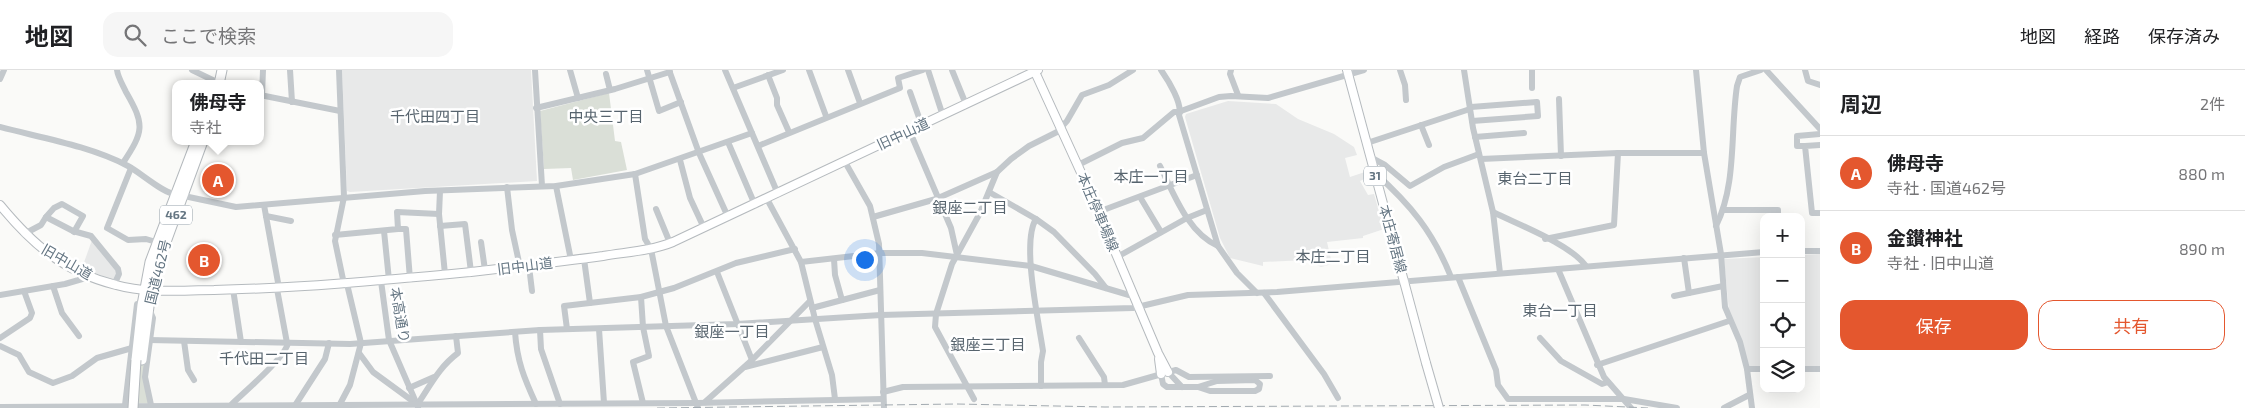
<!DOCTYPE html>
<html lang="ja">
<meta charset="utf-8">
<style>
:root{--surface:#fff;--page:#f6f6f6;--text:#202124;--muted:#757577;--line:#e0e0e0;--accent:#e4572e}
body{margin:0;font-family:"Exo 2","Noto Sans JP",sans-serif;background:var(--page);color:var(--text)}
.controls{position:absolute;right:15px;bottom:15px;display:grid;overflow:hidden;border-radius:10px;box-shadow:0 5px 20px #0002}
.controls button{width:45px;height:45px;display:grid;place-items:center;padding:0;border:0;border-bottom:1px solid var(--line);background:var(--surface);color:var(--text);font:25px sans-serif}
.you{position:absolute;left:864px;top:189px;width:18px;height:18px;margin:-12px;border:4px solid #fff;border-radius:50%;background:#1a73e8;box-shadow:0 0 0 8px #1a73e833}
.badge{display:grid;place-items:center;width:32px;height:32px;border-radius:50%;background:var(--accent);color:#fff;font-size:16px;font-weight:700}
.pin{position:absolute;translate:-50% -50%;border:2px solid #fff;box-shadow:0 1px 5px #0006}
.popup{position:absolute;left:172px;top:10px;width:92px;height:65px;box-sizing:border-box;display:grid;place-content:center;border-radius:10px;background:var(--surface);filter:drop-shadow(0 1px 4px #0005);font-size:16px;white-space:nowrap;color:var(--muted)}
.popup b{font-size:19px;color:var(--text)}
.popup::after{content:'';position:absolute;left:50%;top:100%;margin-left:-10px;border:10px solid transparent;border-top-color:var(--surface)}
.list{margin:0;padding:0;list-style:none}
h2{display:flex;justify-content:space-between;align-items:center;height:65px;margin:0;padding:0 20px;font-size:21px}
h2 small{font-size:16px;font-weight:400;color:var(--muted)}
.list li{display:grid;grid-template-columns:32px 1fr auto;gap:15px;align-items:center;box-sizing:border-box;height:75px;padding:0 20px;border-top:1px solid var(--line)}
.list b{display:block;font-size:19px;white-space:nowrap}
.list p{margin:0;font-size:16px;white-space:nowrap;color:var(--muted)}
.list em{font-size:16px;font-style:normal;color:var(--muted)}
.actions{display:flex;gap:10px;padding:15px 20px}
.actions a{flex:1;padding:11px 0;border:1px solid var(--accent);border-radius:15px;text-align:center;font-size:18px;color:var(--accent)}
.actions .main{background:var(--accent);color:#fff}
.icon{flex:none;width:28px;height:28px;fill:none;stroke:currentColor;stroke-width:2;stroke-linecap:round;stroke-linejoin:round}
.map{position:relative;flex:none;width:1820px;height:338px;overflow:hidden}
header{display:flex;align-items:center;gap:30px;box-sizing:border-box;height:70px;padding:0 25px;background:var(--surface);border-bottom:1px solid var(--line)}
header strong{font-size:24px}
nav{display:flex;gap:28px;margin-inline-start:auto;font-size:18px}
.search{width:350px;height:45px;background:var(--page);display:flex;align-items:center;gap:12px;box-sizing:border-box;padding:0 18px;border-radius:15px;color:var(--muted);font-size:19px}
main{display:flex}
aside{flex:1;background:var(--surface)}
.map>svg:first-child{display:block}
.built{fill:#e8e9e9}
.green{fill:#dadfd7}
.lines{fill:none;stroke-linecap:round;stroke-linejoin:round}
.major-casing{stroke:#b5babe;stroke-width:10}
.highway-casing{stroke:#b4b9bd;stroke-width:11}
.minor{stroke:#c3c8cc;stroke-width:6}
.major{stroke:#fff;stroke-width:8}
.highway{stroke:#fff;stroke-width:9}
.rail{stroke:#a2aab0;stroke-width:1;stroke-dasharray:8 4;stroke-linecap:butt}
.major-bridge-casing{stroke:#b5babe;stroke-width:10;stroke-linecap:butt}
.highway-bridge-casing{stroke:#b4b9bd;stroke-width:11;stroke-linecap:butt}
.major-bridge{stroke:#fff;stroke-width:8}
.highway-bridge{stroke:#fff;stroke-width:9}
.labels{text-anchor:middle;stroke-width:5;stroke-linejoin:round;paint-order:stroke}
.shield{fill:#fff;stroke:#939fa8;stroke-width:1}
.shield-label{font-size:12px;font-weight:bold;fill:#657683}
.street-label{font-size:14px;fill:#657683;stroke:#fff}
.neighbourhood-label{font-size:15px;fill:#57646e;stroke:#fff}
</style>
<header>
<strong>地図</strong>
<div class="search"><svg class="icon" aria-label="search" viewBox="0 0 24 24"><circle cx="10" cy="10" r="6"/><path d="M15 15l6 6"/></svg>ここで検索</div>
<nav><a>地図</a><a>経路</a><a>保存済み</a></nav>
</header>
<main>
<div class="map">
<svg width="1820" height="338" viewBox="0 0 1820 338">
<rect width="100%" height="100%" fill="#fafaf8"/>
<g class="built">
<polygon points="342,0 531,0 537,111 350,122 347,121"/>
<polygon points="1228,31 1276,34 1298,49 1334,64 1354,77 1357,85 1345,88 1350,107 1368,101 1369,107 1360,111 1368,125 1374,124 1384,159 1363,166 1363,168 1327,172 1332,194 1321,197 1306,190 1263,192 1263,196 1230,188 1220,168 1185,47 1186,44"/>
<polygon points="92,170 117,202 115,211 82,198"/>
<polygon points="1820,184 1820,296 1801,296 1801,185"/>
<polygon points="1764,187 1764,296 1748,296 1729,242 1724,189"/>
</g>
<g class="green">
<polygon points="609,23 615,71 621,72 627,100 573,110 571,98 544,99 540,41"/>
<polygon points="133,295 145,295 149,333 128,333"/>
</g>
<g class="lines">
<defs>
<g id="major">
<polyline points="1347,0 1426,293"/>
<polyline points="1035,2 1089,120 1158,283 1168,302"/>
<path d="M0,135C33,175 64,202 116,215C148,224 182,220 214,220C300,218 385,210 471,202C515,197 559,192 603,186C626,182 651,181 673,172L1038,0"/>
<polyline points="1159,289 1161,304"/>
</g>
<g id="highway">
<polyline points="219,14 222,0"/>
<polyline points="136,290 142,235 150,192 196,71"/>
<polyline points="142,290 150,229 158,194 203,71"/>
</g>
</defs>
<use href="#major" class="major-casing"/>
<use href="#highway" class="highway-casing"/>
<g class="minor">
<path d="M117,0C118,8 123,15 126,22C145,55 144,61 123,93"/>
<polyline points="192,0 221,14"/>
<polyline points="290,0 292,32"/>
<polyline points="339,0 344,127 335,171 344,214"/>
<polyline points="535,0 542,116"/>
<polyline points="570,0 578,28"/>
<polyline points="647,0 659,41 681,32"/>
<polyline points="669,0 699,83 728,147"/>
<polyline points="725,0 778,124"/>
<polyline points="809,0 826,46"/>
<polyline points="848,0 860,33"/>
<polyline points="928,0 943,46"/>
<polyline points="952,0 965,32 964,36"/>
<path d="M1161,0C1168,10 1183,34 1179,45L1218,176L1237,203L1257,223"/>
<polyline points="1231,0 1230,4 1238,25"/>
<polyline points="1400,0 1405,15 1406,30"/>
<polyline points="1464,0 1473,58 1493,142 1500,203"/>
<polyline points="1532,0 1532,18"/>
<polyline points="1696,0 1704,83 1721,184 1725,237 1740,272 1747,299 1764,299"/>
<polyline points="1766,0 1820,59"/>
<polyline points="1805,0 1808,11 1820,15"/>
<polyline points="606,4 610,20"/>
<polyline points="768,5 777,28 777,35 789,62"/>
<polyline points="0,9 4,0"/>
<polyline points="733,18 783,0"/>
<polyline points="910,22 922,56"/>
<polyline points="260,25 340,41"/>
<polyline points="262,25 263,0"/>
<polyline points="1559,29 1561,86"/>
<polyline points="1471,37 1537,32 1538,46 1472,51"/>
<polyline points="536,38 615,19 670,2"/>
<polyline points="1181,41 1219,27 1231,26 1268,28 1364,0"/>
<polyline points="1421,55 1429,75"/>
<path d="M0,57C42,68 90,76 128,96C140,102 166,126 177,124"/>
<polyline points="910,62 951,158 957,185"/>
<polyline points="1475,67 1524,63"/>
<polyline points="728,72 755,135"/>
<polyline points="1367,73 1470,39"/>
<polyline points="1820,75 1805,76 1812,143 1820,143"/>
<polyline points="758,76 900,18 898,8 923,0"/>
<polyline points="1805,76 1797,76 1797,66 1820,64"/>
<polyline points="1370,87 1385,95 1410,116 1444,97 1479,84"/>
<polyline points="1481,89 1618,83 1704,83"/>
<polyline points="680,90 690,128 704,158"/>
<polyline points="845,92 870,136 879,174 884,338"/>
<polyline points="1078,95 1122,73 1143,68 1174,42 1180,42"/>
<path d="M1160,96C1174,124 1188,163 1218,176"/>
<polyline points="131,98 107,158 128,170 146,169 156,172"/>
<path d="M1374,102C1411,135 1433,162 1451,207"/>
<polyline points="635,104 645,169 651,179 666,256 698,338"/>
<polyline points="556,116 571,190"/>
<polyline points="507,117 512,160 520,197"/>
<polyline points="440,121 439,144 445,204"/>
<polyline points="989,122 1036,149 1054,162 1095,204 1106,218"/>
<polyline points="184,126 236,137 425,121 556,116 635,104 752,63"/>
<polyline points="1140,127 1161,162"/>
<polyline points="767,129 801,192 815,249 832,305 835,329"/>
<polyline points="264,135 279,218"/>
<polyline points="656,139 670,173"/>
<polyline points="1724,140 1778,140 1778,147"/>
<polyline points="1098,142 1197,105"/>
<path d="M1493,142C1519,155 1570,174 1586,196"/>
<polyline points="266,146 291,151"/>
<polyline points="46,147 54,138 62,134 83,146 74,162"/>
<polyline points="873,147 936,129 997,102"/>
<path d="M1036,149C1021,172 1039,253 1043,281L1041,292V316"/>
<polyline points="440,156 465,154 471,202"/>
<path d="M1716,156C1737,114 1730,62 1737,16L1740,7L1761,0"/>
<polyline points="398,159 406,159 410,209"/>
<polyline points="384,161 389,210"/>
<polyline points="24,164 41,155 46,147 73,161 91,166 118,199 119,204 114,215"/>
<polyline points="335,165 398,159 397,142 439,144"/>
<polyline points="1545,169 1614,155 1618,83"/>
<polyline points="481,172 485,200"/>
<polyline points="1801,181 1820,181"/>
<polyline points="1117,187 1187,148 1207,140"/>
<polyline points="1684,188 1689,223"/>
<polyline points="584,189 590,233"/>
<polyline points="834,189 835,205 842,230"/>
<polyline points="801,192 880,183 922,183 1031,196 1129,225 1133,225"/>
<polyline points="529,196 532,221"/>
<polyline points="1558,199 1604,307 1631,338"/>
<polyline points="717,202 752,290"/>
<polyline points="1458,207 1496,300 1498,315 1508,329 1624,329 1677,338"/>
<polyline points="381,211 389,270 418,337"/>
<polyline points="53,216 62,243 79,266"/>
<polyline points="233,219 241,272"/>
<polyline points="277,219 287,273"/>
<polyline points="1264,223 1324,304 1338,328"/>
<polyline points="0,225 65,214 89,207"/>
<polyline points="1674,226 1723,216"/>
<polyline points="641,227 643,257 649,286 633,292 643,333"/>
<polyline points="812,238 880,220"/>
<polyline points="149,239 153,248 145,307 151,335"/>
<polyline points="567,259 564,236 641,227 674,218 736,193 795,179"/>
<polyline points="599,259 604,333"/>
<polyline points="540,260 541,279 560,334"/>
<path d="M515,262C517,291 524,308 536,334"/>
<polyline points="0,268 30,248 32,243 24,221"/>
<polyline points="1079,268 1104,307 1105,315"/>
<polyline points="1540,268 1561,291 1602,314 1608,312"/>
<polyline points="149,270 350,274 540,260 737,254 881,245 1133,238 1188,225 1277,222 1764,182"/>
<polyline points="184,271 188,300 194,310"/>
<polyline points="0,276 19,285 29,302 53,313 72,306 97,288 132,278"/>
<polyline points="359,283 373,302 414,332"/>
<polyline points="1597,295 1729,251"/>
<polyline points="745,297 823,277"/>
<polyline points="1747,299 1752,338"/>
<polyline points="1801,299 1820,299"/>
<polyline points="1168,302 1182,317"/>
<polyline points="1161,304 1163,314 1167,317 1198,317 1217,311 1255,310 1260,314 1259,319 1255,321 1210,321 1198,317"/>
<polyline points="409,318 434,307"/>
<polyline points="883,322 903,317 1123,315 1176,300 1189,307 1270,306"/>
<polyline points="974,329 935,257 936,244 952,194 980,143 997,102 1011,89 1029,76 1057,62 1067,51 1082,25 1109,15 1133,0"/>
<polyline points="705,332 752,290 810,231"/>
<polyline points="296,334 325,289 329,273"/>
<polyline points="340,334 350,315 361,273 347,214"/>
<polyline points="125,335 137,234 142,235"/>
<path d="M231,335C243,323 285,288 288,273"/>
<path d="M417,335C430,316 439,297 458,283L456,266"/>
<polyline points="0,337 697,333 883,329"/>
<polyline points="1724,338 1749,325"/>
</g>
<use href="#major" class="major"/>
<use href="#highway" class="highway"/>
<polyline class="rail" points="657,338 957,334 1105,337 1585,335 1648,338"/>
<defs>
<polyline id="major-bridge" points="1426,293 1439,338"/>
<polyline id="highway-bridge" points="133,338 136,290"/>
</defs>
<use href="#major-bridge" class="major-bridge-casing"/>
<use href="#highway-bridge" class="highway-bridge-casing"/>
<use href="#major-bridge" class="major-bridge"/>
<use href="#highway-bridge" class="highway-bridge"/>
</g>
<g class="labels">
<g class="shield">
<rect x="1364" y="96.5" width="22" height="19" rx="4"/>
<rect x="160" y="135.5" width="32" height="19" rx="4"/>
</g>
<g class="shield-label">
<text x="1375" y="110">31</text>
<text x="176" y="149">462</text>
</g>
<g class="street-label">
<text transform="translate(903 64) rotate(-25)" y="5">旧中山道</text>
<text transform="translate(1098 142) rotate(67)" y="5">本庄停車場線</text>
<text transform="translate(1393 169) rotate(75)" y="5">本庄寄居線</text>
<text transform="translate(67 192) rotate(30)" y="5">旧中山道</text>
<text transform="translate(525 196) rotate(-7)" y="5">旧中山道</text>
<text transform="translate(158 202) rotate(-76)" y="5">国道462号</text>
<text transform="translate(400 245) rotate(80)" y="5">本高通り</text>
</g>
<g class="neighbourhood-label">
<text x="435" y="52">千代田四丁目</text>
<text x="606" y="52">中央三丁目</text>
<text x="1151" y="112">本庄一丁目</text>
<text x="1535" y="114">東台二丁目</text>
<text x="970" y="143">銀座二丁目</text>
<text x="1333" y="192">本庄二丁目</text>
<text x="1560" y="246">東台一丁目</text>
<text x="732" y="267">銀座一丁目</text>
<text x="988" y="280">銀座三丁目</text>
<text x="264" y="294">千代田二丁目</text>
</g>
</g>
</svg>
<div class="controls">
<button>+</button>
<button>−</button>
<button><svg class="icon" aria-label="locate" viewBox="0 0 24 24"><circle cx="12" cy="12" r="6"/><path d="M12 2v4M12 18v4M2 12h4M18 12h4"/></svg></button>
<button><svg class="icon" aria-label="layers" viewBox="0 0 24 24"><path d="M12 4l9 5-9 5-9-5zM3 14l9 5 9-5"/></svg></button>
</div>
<div class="you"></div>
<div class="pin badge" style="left:218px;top:110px">A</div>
<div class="popup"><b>佛母寺</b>寺社</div>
<div class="pin badge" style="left:204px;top:190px">B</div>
</div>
<aside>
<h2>周辺<small>2件</small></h2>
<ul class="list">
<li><span class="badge">A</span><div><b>佛母寺</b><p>寺社 · 国道462号</p></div><em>880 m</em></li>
<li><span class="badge">B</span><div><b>金鑚神社</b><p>寺社 · 旧中山道</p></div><em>890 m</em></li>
</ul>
<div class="actions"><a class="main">保存</a><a>共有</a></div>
</aside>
</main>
